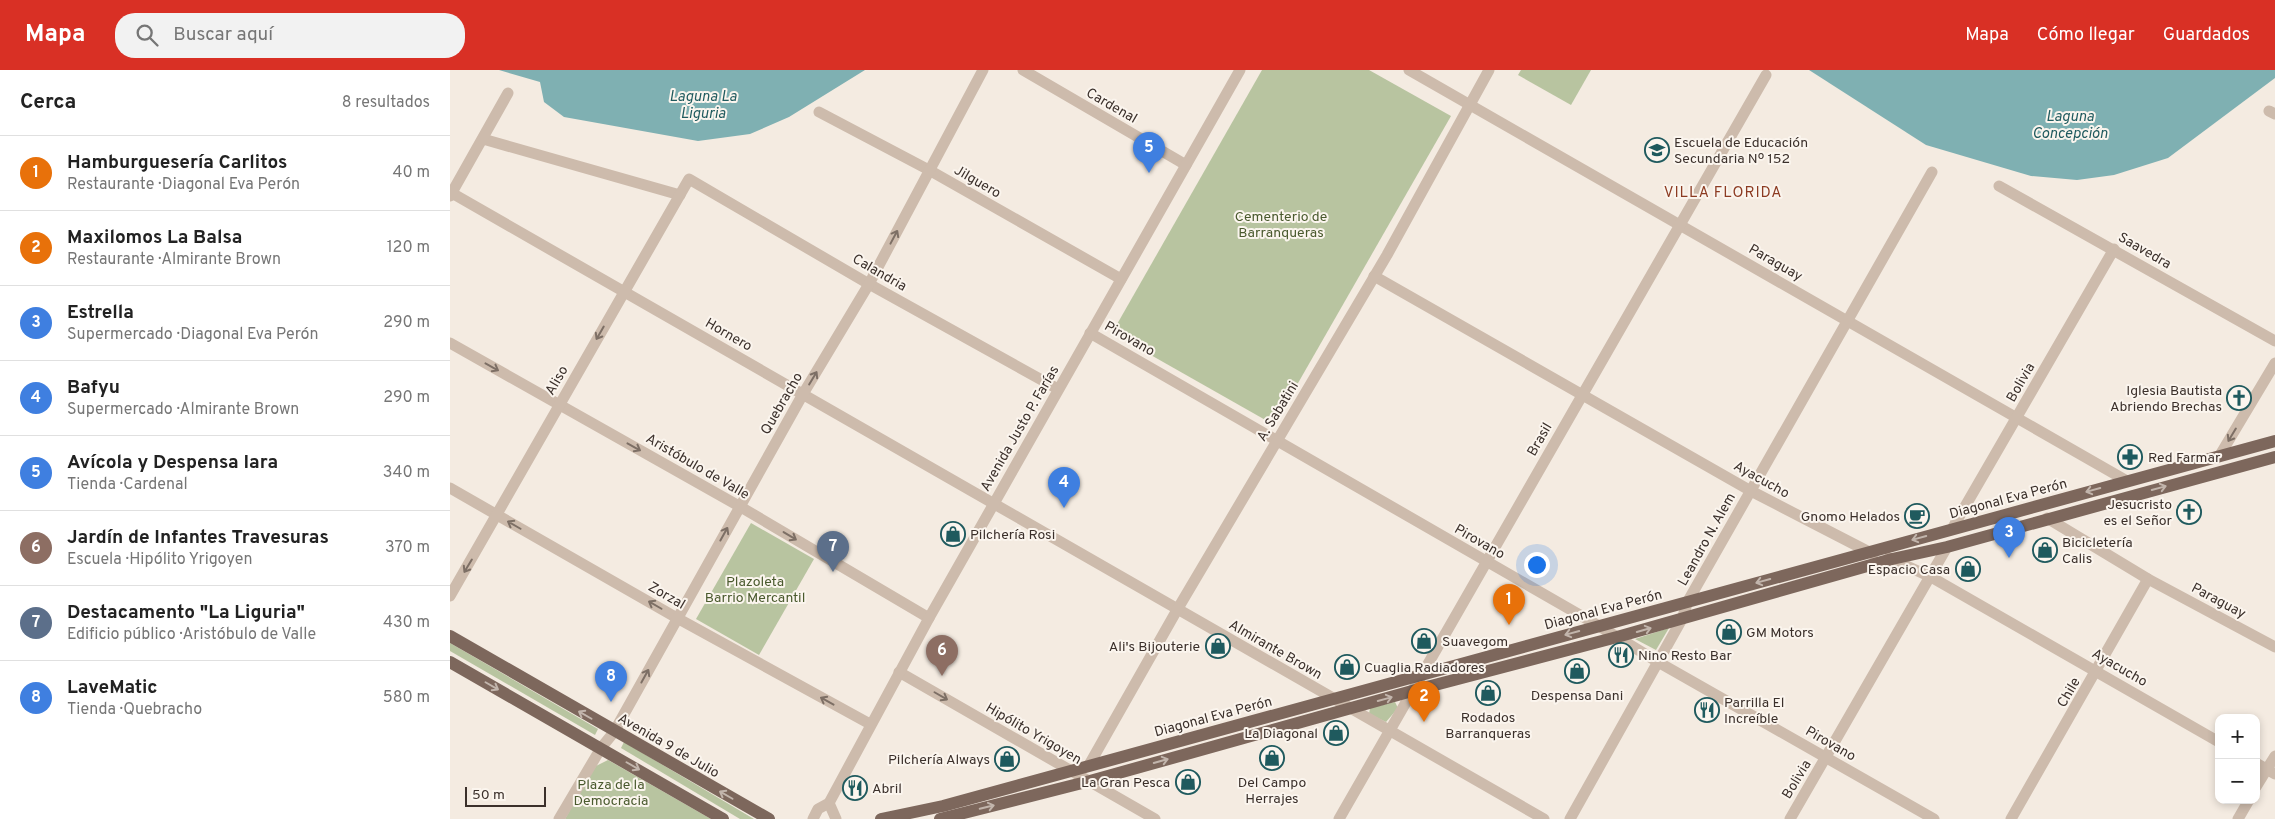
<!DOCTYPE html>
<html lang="es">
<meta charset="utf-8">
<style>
:root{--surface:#fff;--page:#f2f2f2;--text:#222;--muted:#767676;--line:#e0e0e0;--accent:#d93025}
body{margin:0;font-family:Overpass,sans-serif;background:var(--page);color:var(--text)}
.controls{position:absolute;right:15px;bottom:15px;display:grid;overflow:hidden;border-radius:10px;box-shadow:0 2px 8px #0003}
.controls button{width:45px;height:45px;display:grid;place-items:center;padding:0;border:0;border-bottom:1px solid var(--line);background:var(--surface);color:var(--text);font:25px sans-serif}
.scale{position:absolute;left:15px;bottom:12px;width:81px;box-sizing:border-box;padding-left:5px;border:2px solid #3b302b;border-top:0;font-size:14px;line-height:18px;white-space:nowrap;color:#3b302b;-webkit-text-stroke:4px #fbf5ee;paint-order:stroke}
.you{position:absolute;left:1086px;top:494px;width:18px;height:18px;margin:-12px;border:4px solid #fff;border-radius:50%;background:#1a73e8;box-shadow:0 0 0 8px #1a73e833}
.badge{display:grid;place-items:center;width:32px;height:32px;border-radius:50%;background:var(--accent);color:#fff;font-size:16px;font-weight:700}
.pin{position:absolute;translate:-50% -41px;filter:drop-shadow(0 1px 2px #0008)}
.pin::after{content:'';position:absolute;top:26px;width:18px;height:15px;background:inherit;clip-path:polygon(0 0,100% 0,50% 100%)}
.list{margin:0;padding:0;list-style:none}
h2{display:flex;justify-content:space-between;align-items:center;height:65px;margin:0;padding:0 20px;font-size:21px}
h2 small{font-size:16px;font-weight:400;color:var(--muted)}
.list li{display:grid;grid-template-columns:32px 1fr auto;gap:15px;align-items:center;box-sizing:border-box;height:75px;padding:0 20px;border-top:1px solid var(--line)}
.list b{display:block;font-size:19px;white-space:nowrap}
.list p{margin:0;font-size:16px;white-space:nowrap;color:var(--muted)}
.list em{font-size:16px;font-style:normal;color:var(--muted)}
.icon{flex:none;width:28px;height:28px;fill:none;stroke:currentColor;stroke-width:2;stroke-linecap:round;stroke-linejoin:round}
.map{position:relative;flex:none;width:1825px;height:749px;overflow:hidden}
header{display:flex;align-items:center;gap:30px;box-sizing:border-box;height:70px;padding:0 25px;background:var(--accent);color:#fff}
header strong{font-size:24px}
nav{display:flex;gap:28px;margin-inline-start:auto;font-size:18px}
.search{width:350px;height:45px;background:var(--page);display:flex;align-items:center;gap:12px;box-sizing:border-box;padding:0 18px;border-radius:20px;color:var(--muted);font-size:19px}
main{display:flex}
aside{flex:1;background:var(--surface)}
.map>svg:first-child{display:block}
.green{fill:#b8c4a0}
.water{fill:#7fb0b2}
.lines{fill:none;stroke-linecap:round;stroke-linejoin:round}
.minor{stroke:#cdbbac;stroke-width:11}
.major{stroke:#7d675c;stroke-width:12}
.oneway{stroke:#7d6f65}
.oneway2{stroke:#c2b5ac}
.labels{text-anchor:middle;stroke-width:4;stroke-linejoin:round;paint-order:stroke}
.street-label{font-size:14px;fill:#3b302b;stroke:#fbf5ee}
.poi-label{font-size:14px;fill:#3b302b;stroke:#fbf5ee;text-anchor:start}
.park-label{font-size:14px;fill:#4a5a2e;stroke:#fbf5ee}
.water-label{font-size:15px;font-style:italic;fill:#1f5a5e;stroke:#fbf5ee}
.neighbourhood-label{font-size:15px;letter-spacing:1px;fill:#8c3b22;stroke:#fbf5ee}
</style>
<header>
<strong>Mapa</strong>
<div class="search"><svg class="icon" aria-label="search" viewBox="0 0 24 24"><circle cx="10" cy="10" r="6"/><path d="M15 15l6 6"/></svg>Buscar aquí</div>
<nav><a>Mapa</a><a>Cómo llegar</a><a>Guardados</a></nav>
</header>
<main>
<aside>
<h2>Cerca<small>8 resultados</small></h2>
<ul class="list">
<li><span class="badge" style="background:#e8710a">1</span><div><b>Hamburguesería Carlitos</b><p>Restaurante · Diagonal Eva Perón</p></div><em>40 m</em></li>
<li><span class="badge" style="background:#e8710a">2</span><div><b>Maxilomos La Balsa</b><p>Restaurante · Almirante Brown</p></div><em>120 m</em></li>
<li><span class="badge" style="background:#3f7fe0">3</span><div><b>Estrella</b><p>Supermercado · Diagonal Eva Perón</p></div><em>290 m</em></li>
<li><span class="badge" style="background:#3f7fe0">4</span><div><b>Bafyu</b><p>Supermercado · Almirante Brown</p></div><em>290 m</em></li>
<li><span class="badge" style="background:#3f7fe0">5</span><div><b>Avícola y Despensa Iara</b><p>Tienda · Cardenal</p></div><em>340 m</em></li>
<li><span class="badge" style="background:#8d6e63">6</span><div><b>Jardín de Infantes Travesuras</b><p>Escuela · Hipólito Yrigoyen</p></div><em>370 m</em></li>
<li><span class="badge" style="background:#5c6f8a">7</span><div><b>Destacamento &quot;La Liguria&quot;</b><p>Edificio público · Aristóbulo de Valle</p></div><em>430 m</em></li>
<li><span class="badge" style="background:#3f7fe0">8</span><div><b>LaveMatic</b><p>Tienda · Quebracho</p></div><em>580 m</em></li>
</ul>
</aside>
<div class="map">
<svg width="1825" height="749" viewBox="0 0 1825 749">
<rect width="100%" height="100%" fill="#f4ebe1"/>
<g class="green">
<polygon points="812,0 919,0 1001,46 824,355 662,263"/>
<polygon points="1071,0 1141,0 1121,35 1068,5"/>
<polygon points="301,453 364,489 309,585 246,549"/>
<polygon points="1219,558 1206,580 1185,569"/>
<polygon points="0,573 148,659 145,665 0,581"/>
<polygon points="945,632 948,638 936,652 919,644 920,638"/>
<polygon points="174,672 304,749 290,749 171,678"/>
<polygon points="158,690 261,749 115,749 144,697"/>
</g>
<g class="water">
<polygon points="49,0 415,0 339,47 300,64 248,71 114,47 94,32 90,12"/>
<polygon points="1359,0 1825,0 1825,8 1718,88 1664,105 1627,110 1581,106 1476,75"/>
</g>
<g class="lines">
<g class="minor">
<polyline points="573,0 736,95"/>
<polyline points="959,0 1677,411"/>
<polyline points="1819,41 1825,44"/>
<polyline points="369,42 479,100 671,209"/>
<polyline points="33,69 230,125"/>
<polyline points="1549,116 1825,271"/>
<polyline points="0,122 1094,749"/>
<polyline points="0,126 58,23"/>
<polyline points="924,206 1301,421 1423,484"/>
<polyline points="640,263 1149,556 1208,592 1484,749"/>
<polyline points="0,273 289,436 479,548"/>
<polyline points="1770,385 1825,293"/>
<polyline points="0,418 227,548 420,654"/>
<polyline points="1597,448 1698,509 1825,577"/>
<polyline points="1502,459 1664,179"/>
<polyline points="1439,488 1481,507 1769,672"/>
<polyline points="0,526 239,109 419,214 608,319"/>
<polyline points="449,602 705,749"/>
<polyline points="1806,693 1825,704"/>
<polyline points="639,695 727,540 937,185 1039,0"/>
<polyline points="1806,717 1825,686"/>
<polyline points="379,733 386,749"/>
<polyline points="109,749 151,678 164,662 353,324 419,214 533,0"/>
<polyline points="363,749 368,739 379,733 479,548 790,0"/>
<polyline points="889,749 1316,5"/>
<polyline points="1120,749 1232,549 1238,531 1482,102"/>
<polyline points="1340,749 1497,477"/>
<polyline points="1561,749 1698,509"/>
<polyline points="1788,749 1799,730"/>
</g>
<g class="major">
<polyline points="0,566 319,749"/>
<polyline points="0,592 273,749"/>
<polyline points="431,749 493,736 1825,371"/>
<polyline points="490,749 640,711 962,621 1167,567 1442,489 1497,477 1825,387"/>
</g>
</g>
<defs><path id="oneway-shaft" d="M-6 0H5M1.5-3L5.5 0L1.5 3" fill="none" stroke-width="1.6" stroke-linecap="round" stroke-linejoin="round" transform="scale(1.25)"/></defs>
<g class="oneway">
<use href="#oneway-shaft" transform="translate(444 167) rotate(-62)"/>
<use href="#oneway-shaft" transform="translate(150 263) rotate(120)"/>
<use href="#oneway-shaft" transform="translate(42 297) rotate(29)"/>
<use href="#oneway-shaft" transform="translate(363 308) rotate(-59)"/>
<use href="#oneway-shaft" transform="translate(1782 365) rotate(121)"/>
<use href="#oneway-shaft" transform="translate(184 377) rotate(29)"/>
<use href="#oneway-shaft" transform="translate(64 455) rotate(-150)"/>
<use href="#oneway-shaft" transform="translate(274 464) rotate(-61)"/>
<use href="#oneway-shaft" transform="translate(340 466) rotate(31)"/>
<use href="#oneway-shaft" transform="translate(18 496) rotate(121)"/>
<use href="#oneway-shaft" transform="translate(205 535) rotate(-150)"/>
<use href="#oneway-shaft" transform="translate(195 606) rotate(-61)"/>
<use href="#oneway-shaft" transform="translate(491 626) rotate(30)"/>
<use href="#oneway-shaft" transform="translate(377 631) rotate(-151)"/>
</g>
<g class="oneway2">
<use href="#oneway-shaft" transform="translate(1709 418) rotate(-15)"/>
<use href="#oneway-shaft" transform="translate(1643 420) rotate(165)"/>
<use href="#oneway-shaft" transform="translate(1469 468) rotate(165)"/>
<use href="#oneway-shaft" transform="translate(1313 511) rotate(165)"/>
<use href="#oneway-shaft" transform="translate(1194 560) rotate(-16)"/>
<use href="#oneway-shaft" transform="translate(1122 563) rotate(165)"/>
<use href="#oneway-shaft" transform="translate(42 616) rotate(30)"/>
<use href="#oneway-shaft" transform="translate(935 629) rotate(-15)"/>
<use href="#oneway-shaft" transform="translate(135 645) rotate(-150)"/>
<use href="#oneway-shaft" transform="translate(711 691) rotate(-16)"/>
<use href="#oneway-shaft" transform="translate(183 696) rotate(30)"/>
<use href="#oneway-shaft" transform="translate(276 725) rotate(-150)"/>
<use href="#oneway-shaft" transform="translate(537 737) rotate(-14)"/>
</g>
<defs>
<symbol id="school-ring" viewBox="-11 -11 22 22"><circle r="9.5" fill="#fbf5ee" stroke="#1f5a5e" stroke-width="1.5"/><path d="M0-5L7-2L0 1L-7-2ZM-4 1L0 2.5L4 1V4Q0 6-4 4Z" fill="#1f5a5e"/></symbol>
<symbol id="church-ring" viewBox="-11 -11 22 22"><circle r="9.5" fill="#fbf5ee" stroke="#1f5a5e" stroke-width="1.5"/><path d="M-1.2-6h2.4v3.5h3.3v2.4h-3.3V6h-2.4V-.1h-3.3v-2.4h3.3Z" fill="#1f5a5e"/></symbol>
<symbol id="pharmacy-ring" viewBox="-11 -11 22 22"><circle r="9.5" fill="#fbf5ee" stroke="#1f5a5e" stroke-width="1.5"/><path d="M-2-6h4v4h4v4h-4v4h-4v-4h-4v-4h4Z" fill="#1f5a5e"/></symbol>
<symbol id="cafe-ring" viewBox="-11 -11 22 22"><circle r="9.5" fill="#fbf5ee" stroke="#1f5a5e" stroke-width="1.5"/><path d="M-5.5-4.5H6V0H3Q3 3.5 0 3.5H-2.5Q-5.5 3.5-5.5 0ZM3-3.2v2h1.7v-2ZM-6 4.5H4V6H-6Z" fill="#1f5a5e"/></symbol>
<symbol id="shop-ring" viewBox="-11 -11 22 22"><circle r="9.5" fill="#fbf5ee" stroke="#1f5a5e" stroke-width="1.5"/><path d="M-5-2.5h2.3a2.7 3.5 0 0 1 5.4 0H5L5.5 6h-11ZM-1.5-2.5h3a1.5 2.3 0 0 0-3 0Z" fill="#1f5a5e"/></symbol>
<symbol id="restaurant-ring" viewBox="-11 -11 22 22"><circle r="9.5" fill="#fbf5ee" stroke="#1f5a5e" stroke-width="1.5"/><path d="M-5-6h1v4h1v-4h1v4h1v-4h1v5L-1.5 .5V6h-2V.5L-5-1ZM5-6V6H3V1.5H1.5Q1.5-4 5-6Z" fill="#1f5a5e"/></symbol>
</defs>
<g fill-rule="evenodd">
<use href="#school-ring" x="1193" y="66" width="28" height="28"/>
<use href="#church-ring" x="1775" y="314" width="28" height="28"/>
<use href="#pharmacy-ring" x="1666" y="373" width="28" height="28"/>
<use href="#church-ring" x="1725" y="428" width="28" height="28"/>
<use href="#cafe-ring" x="1453" y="432" width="28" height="28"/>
<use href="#shop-ring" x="489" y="450" width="28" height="28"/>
<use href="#shop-ring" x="1581" y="466" width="28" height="28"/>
<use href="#shop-ring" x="1504" y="485" width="28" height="28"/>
<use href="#shop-ring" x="1265" y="548" width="28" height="28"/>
<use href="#shop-ring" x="960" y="557" width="28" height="28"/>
<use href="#shop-ring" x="754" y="562" width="28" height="28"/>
<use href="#restaurant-ring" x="1157" y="571" width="28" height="28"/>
<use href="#shop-ring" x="883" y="583" width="28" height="28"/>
<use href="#shop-ring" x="1113" y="587" width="28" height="28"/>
<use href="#shop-ring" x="1024" y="609" width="28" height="28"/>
<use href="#restaurant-ring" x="1243" y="626" width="28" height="28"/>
<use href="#shop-ring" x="872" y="649" width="28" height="28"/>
<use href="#shop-ring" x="808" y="674" width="28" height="28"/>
<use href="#shop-ring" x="543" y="675" width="28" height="28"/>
<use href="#shop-ring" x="724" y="698" width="28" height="28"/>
<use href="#restaurant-ring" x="391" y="704" width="28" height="28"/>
</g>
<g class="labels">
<g class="street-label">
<text transform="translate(662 35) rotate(30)" y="5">Cardenal</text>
<text transform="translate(528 111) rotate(30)" y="5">Jilguero</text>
<text transform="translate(1695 180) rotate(30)" y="5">Saavedra</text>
<text transform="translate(1326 192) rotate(30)" y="5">Paraguay</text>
<text transform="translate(430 202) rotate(30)" y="5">Calandria</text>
<text transform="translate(279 264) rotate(30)" y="5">Hornero</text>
<text transform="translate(680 268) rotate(30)" y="5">Pirovano</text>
<text transform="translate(106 310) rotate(-60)" y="5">Aliso</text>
<text transform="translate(1570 312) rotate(-60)" y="5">Bolivia</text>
<text transform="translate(331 333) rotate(-60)" y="5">Quebracho</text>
<text transform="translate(827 341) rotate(-59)" y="5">A. Sabatini</text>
<text transform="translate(569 358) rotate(-60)" y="5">Avenida Justo P. Farías</text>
<text transform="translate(1089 369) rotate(-60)" y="5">Brasil</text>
<text transform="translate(248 396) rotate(30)" y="5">Aristóbulo de Valle</text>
<text transform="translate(1312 409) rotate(29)" y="5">Ayacucho</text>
<text transform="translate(1558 428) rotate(-15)" y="5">Diagonal Eva Perón</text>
<text transform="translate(1256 469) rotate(-61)" y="5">Leandro N. Alem</text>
<text transform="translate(1030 471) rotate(30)" y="5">Pirovano</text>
<text transform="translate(217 525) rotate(30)" y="5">Zorzal</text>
<text transform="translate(1769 530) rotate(28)" y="5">Paraguay</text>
<text transform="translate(1153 539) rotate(-15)" y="5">Diagonal Eva Perón</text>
<text transform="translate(826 579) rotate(30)" y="5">Almirante Brown</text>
<text transform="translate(1670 597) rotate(30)" y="5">Ayacucho</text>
<text transform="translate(1618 622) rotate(-60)" y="5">Chile</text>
<text transform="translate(763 646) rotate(-15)" y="5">Diagonal Eva Perón</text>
<text transform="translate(584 663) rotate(30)" y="5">Hipólito Yrigoyen</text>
<text transform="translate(1381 673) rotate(30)" y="5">Pirovano</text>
<text transform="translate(219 675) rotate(30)" y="5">Avenida 9 de Julio</text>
<text transform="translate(1346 709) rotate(-59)" y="5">Bolivia</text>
</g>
<g class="poi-label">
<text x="1224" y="77">Escuela de Educación<tspan x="1224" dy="16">Secundaria Nº 152</tspan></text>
<text x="1772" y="325" text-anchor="end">Iglesia Bautista<tspan x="1772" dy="16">Abriendo Brechas</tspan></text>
<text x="1698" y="392">Red Farmar</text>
<text x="1722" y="439" text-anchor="end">Jesucristo<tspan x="1722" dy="16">es el Señor</tspan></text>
<text x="1450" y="451" text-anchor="end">Gnomo Helados</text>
<text x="520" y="469">Pilchería Rosi</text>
<text x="1612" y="477">Bicicletería<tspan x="1612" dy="16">Calis</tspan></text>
<text x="1500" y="504" text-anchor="end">Espacio Casa</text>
<text x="1296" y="567">GM Motors</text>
<text x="992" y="576">Suavegom</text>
<text x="750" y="581" text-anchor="end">Ali's Bijouterie</text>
<text x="1188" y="590">Nino Resto Bar</text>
<text x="914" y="602">Cuaglia Radiadores</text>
<text x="1127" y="630" text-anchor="middle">Despensa Dani</text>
<text x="1274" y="637">Parrilla El<tspan x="1274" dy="16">Increíble</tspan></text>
<text x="1038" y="652" text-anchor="middle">Rodados<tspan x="1038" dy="16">Barranqueras</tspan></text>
<text x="868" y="668" text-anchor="end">La Diagonal</text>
<text x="540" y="694" text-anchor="end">Pilchería Always</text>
<text x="720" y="717" text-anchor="end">La Gran Pesca</text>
<text x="822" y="717" text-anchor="middle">Del Campo<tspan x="822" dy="16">Herrajes</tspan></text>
<text x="422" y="723">Abril</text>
</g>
<g class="park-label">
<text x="831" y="151">Cementerio de<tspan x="831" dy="16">Barranqueras</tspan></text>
<text x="305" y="516">Plazoleta<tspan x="305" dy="16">Barrio Mercantil</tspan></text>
<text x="161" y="719">Plaza de la<tspan x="161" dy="16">Democracia</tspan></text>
</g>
<g class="water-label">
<text x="253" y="31">Laguna La<tspan x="253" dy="17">Liguria</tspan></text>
<text x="1620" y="51">Laguna<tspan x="1620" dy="17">Concepción</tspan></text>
</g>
<g class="neighbourhood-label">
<text x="1273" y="127">VILLA FLORIDA</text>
</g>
</g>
</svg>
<div class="controls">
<button>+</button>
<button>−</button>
</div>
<div class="scale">50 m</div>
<div class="you"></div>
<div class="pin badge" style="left:1059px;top:555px;background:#e8710a">1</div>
<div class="pin badge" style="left:974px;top:652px;background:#e8710a">2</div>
<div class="pin badge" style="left:1559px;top:488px;background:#3f7fe0">3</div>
<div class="pin badge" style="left:614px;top:438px;background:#3f7fe0">4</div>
<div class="pin badge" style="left:699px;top:103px;background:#3f7fe0">5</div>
<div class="pin badge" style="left:492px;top:606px;background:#8d6e63">6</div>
<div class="pin badge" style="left:383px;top:502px;background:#5c6f8a">7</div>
<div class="pin badge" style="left:161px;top:632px;background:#3f7fe0">8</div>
</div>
</main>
